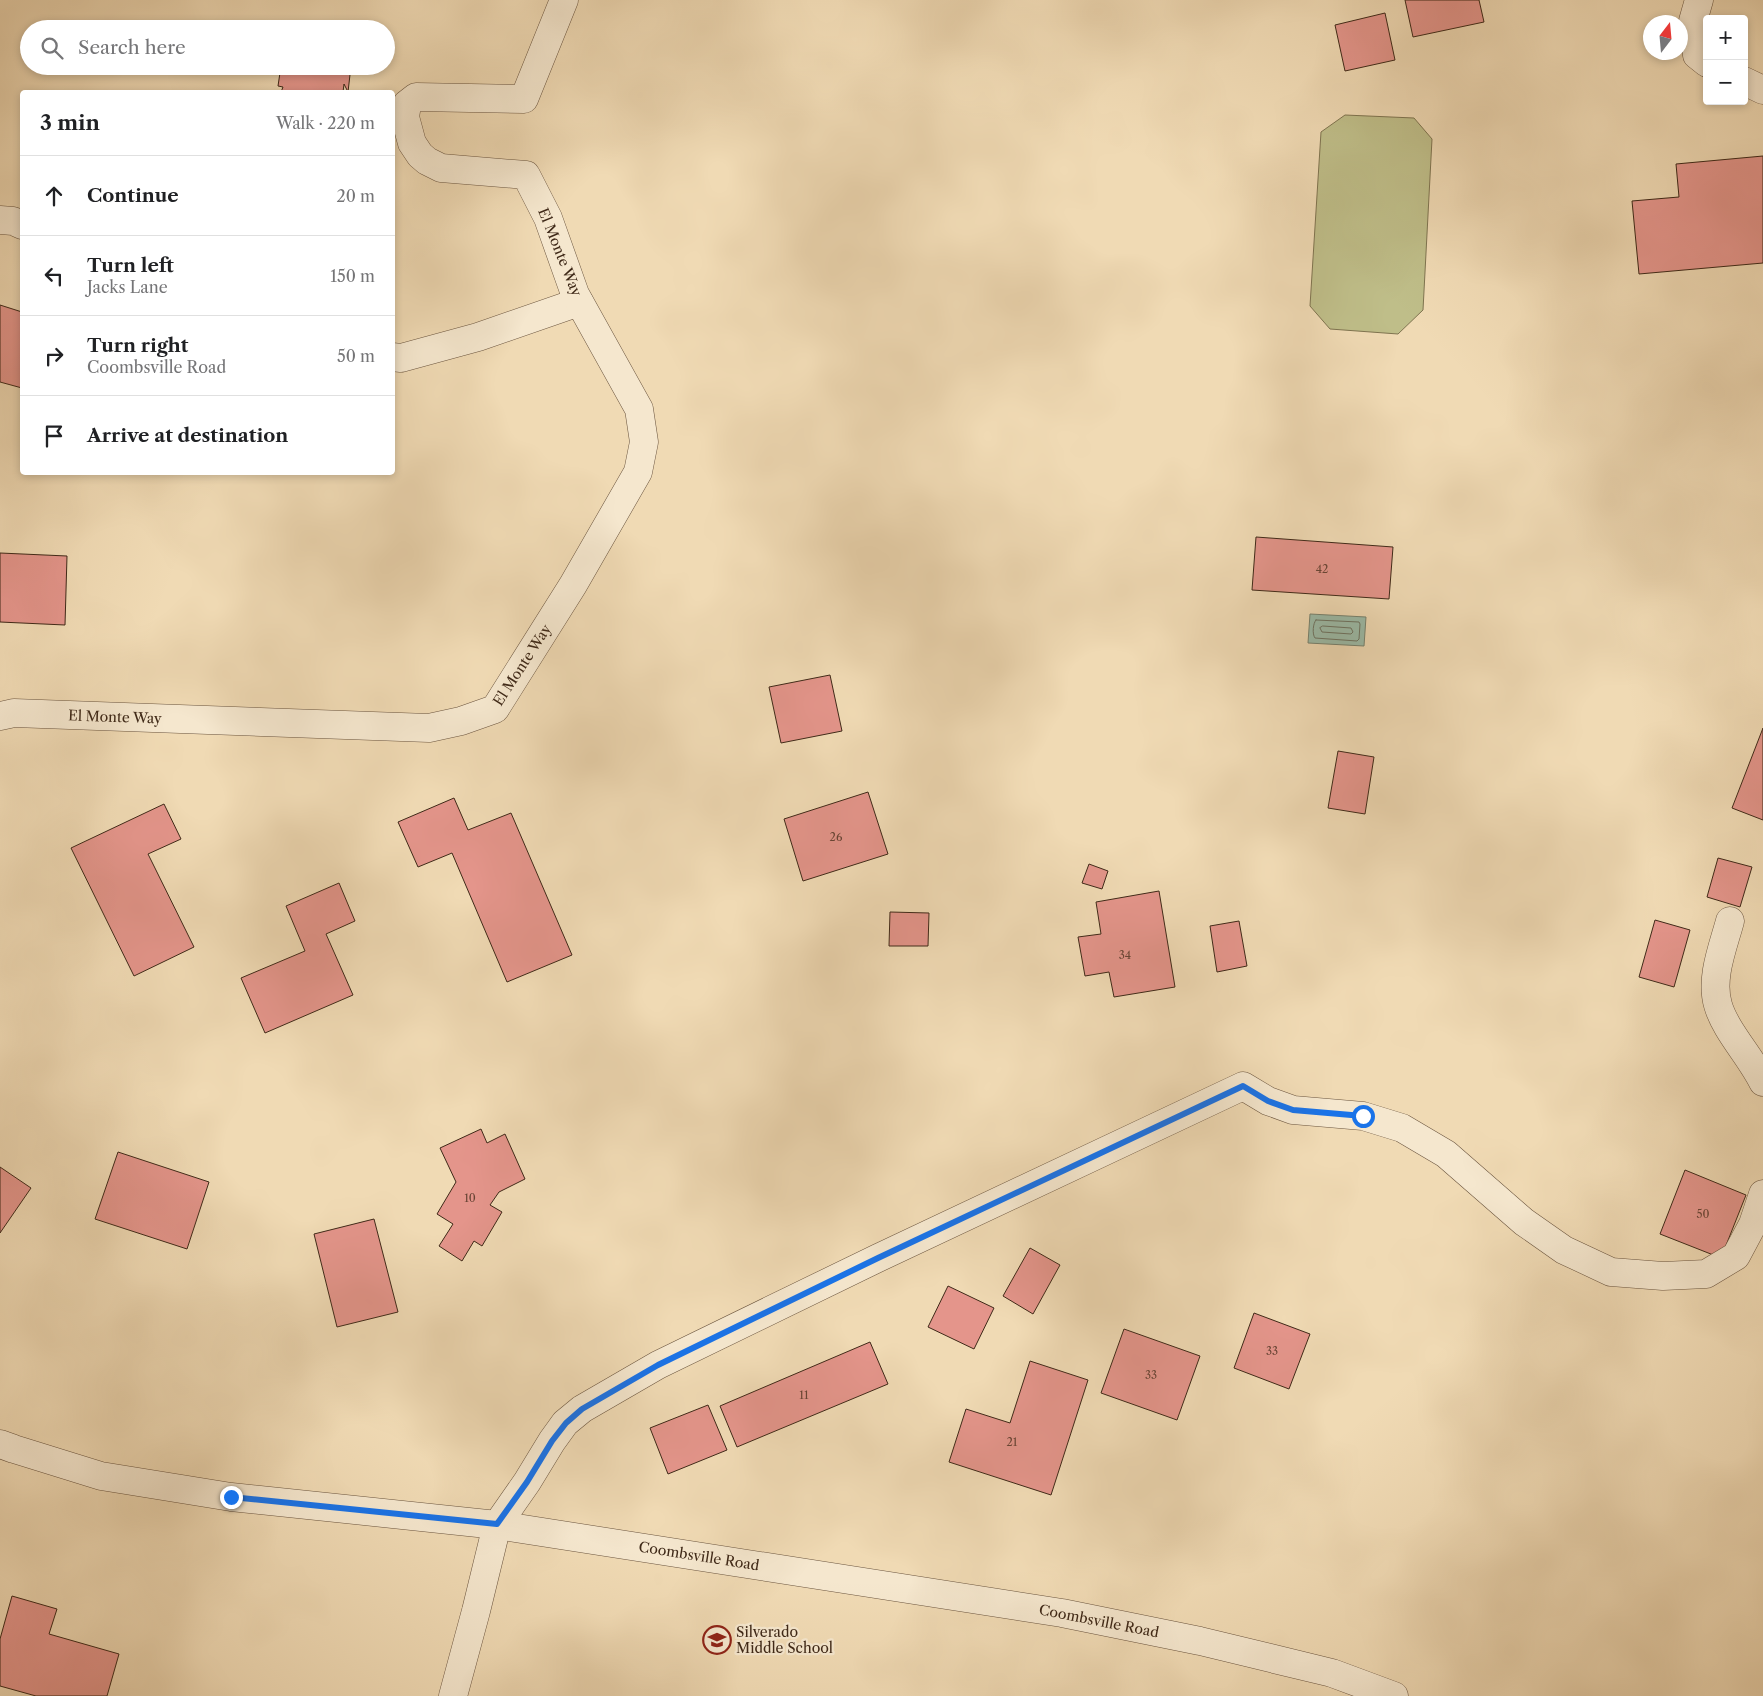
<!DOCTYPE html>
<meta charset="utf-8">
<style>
:root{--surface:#fff;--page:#f2f2f2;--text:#202124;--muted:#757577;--line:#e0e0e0}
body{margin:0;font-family:"Libre Caslon Text",serif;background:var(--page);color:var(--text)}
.controls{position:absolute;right:15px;top:15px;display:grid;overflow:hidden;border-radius:5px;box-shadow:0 2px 8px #0003}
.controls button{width:45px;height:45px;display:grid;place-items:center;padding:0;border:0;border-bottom:1px solid var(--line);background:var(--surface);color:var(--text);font:25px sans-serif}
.compass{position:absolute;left:1643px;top:15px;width:45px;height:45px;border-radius:50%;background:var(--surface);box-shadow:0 2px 8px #0003;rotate:16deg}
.stop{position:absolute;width:15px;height:15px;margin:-11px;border:4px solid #1a73e8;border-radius:50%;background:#fff}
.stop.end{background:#1a73e8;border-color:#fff;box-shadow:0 1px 5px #0008}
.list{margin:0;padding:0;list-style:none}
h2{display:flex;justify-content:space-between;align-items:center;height:65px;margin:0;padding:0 20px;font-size:21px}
h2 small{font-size:16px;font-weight:400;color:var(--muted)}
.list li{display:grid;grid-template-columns:32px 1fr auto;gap:15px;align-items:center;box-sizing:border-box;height:80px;padding:0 20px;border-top:1px solid var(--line)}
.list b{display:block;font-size:19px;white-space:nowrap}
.list p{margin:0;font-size:16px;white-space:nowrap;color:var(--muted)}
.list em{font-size:16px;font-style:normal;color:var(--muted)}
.icon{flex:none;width:28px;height:28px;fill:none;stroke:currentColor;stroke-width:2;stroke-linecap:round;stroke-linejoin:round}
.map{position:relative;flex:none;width:1763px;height:1696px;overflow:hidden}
.search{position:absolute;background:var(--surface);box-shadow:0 2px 8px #0003;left:20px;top:20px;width:375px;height:55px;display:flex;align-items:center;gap:12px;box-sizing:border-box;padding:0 18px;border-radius:28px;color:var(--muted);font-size:19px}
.panel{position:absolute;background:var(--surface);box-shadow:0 2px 8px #0003;left:20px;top:90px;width:375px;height:385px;border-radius:5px}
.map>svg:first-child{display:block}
.green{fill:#bfbe89;stroke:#7f7450}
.water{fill:#9bbba8;stroke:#76816e}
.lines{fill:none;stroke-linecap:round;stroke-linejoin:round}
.shore{stroke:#6d7260;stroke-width:1}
.building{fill:#e4958b;stroke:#3f2918}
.minor-casing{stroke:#6b553f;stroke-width:29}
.minor{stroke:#f5e7ce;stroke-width:28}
.route{stroke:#1a73e8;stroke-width:6}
.labels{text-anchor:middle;stroke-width:4.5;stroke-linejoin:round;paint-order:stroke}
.number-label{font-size:11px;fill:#684435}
.street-label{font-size:14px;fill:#3f2918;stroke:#f5e7ce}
.poi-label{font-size:14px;fill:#3f2918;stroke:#f5e7ce;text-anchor:start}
</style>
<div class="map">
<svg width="1763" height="1696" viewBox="0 0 1763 1696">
<rect width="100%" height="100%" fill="#f0dab4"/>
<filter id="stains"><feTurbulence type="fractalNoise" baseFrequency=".004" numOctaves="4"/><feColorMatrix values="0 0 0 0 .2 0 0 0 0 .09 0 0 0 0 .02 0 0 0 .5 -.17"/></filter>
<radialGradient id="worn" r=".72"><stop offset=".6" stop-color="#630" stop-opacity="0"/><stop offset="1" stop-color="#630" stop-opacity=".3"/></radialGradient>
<polygon class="green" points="1345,115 1414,118 1432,139 1423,310 1398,334 1330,329 1310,306 1321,132"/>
<polygon class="water" points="1310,614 1366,617 1364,646 1308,643"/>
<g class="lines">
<g class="shore">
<path d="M1316,620L1359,622L1360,624L1359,639L1357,641L1315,638C1312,634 1313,623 1316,620Z"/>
<polygon points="1323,626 1351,628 1353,632 1351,634 1322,632 1320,628"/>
</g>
</g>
<g class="building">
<polygon points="1405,0 1479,0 1484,22 1413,37"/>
<polygon points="1385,13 1395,60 1345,71 1335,25"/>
<polygon points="281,66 351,66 348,92 344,84 343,92 281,92 283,87 278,86"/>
<polygon points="1763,156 1763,263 1639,274 1632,201 1679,197 1676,164"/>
<polygon points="0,305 22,312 22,388 0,382"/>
<polygon points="1256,537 1393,547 1389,599 1252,590"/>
<polygon points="0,553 67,556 65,625 0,622"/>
<polygon points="830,675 842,731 781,743 769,687"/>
<polygon points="1763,728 1763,820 1732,808"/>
<polygon points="1338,751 1374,757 1365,814 1328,808"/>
<polygon points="868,792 888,854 803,881 784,819"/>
<polygon points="454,798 468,830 511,813 572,955 507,982 452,853 418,867 398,822"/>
<polygon points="164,804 181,839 148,854 194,947 134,976 71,848"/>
<polygon points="1718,858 1752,867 1740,907 1707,897"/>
<polygon points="1089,864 1108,871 1102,889 1082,883"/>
<polygon points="339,883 355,921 326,934 353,995 265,1033 241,978 305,951 286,906"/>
<polygon points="1159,891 1175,987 1114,997 1109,972 1085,976 1078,937 1101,934 1096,902"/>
<polygon points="890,912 929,913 928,946 889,946"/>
<polygon points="1655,920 1690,930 1674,987 1639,977"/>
<polygon points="1239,921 1247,966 1217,972 1210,926"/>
<polygon points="481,1129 487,1143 505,1134 525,1179 499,1192 490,1205 502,1212 482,1246 474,1241 462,1261 439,1246 453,1224 437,1214 456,1182 440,1148"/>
<polygon points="118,1152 209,1182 187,1249 95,1219"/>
<polygon points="0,1167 31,1188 0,1233"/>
<polygon points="1685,1170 1746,1195 1721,1258 1660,1234"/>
<polygon points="374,1219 398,1312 337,1327 314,1234"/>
<polygon points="1030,1248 1060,1265 1033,1314 1003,1296"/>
<polygon points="948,1286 994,1308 974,1349 928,1327"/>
<polygon points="1254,1313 1310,1334 1289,1389 1234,1368"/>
<polygon points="1124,1329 1200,1356 1177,1420 1101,1393"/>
<polygon points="870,1342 888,1384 737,1447 720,1406"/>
<polygon points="1030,1361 1088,1380 1051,1495 949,1462 966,1409 1010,1423"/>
<polygon points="708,1405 727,1450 668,1474 650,1428"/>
<polygon points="12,1596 57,1609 49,1634 119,1654 107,1696 36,1696 0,1686 0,1639"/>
</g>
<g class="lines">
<defs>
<g id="minor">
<polyline points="1699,0 1693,21 1697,55 1707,63"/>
<polyline points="1744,81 1763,90"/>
<polyline points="0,220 13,221 22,225"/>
<polyline points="392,357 401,358 478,337 579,302"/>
<polyline points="0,716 14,713 429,728 461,721 495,709 573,585 638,472 644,442 639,409 575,294 548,218 526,175 441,168 427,161 420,155 412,143 405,117 407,104 416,97 524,99 564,0"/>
<path d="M1730,921C1723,947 1710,978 1718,1005C1725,1030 1751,1057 1763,1082"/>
<polyline points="0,1444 14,1449 101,1476 231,1497 497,1525 1062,1613 1200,1641 1332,1673 1394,1696"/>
<polyline points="453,1696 476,1611 497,1525 527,1482 552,1441 565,1423 582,1409 658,1365 878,1258 1243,1086 1268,1101 1293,1110 1363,1116 1402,1128 1446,1154 1524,1222 1564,1250 1611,1272 1663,1276 1706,1274 1736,1256 1753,1224 1763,1194"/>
</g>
</defs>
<use href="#minor" class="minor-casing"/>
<use href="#minor" class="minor"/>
</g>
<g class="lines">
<polyline class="route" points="231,1497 497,1524 527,1482 552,1441 566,1423 582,1409 658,1365 878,1258 1243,1086 1268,1101 1293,1110 1363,1116"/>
</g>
<defs>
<symbol id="school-ring" viewBox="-11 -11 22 22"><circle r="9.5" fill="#f5e7ce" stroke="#8f2418" stroke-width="1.5"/><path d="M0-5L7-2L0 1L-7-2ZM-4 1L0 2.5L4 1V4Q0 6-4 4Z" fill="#8f2418"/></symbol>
</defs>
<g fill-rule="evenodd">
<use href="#school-ring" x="701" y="1624" width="32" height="32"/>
</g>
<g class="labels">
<g class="number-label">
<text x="1322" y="573">42</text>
<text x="836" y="841">26</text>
<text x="1125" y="959">34</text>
<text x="470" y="1202">10</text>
<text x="1703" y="1218">50</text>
<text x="1272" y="1355">33</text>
<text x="1151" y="1379">33</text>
<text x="804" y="1399">11</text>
<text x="1012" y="1446">21</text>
</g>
<g class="street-label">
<text transform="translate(560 252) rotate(68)" y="5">El Monte Way</text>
<text transform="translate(522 665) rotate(-57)" y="5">El Monte Way</text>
<text transform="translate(115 717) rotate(2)" y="5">El Monte Way</text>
<text transform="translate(699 1556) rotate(9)" y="5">Coombsville Road</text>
<text transform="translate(1099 1621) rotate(11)" y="5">Coombsville Road</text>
</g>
<g class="poi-label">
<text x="736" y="1637">Silverado<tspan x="736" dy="16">Middle School</tspan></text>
</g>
</g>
<rect width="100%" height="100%" filter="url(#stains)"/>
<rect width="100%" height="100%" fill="url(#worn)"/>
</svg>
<div class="controls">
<button>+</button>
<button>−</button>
</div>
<svg class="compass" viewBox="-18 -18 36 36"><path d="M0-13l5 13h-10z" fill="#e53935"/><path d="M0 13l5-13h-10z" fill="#757577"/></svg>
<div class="stop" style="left:1363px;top:1116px"></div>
<div class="stop end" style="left:231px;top:1497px"></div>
<div class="search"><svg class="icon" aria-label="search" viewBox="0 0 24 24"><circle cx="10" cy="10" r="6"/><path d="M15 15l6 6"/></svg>Search here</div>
<section class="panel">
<h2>3 min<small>Walk · 220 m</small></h2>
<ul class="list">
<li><svg class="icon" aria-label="ahead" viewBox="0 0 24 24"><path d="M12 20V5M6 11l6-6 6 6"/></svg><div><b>Continue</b></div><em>20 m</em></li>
<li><svg class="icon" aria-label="left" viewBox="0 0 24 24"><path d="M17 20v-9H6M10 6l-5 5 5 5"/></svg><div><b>Turn left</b><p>Jacks Lane</p></div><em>150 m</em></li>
<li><svg class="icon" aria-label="right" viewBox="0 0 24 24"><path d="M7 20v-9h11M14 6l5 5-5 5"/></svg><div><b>Turn right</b><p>Coombsville Road</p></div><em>50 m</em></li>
<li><svg class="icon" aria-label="arrive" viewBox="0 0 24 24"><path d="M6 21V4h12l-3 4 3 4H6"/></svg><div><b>Arrive at destination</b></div></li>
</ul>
</section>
</div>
